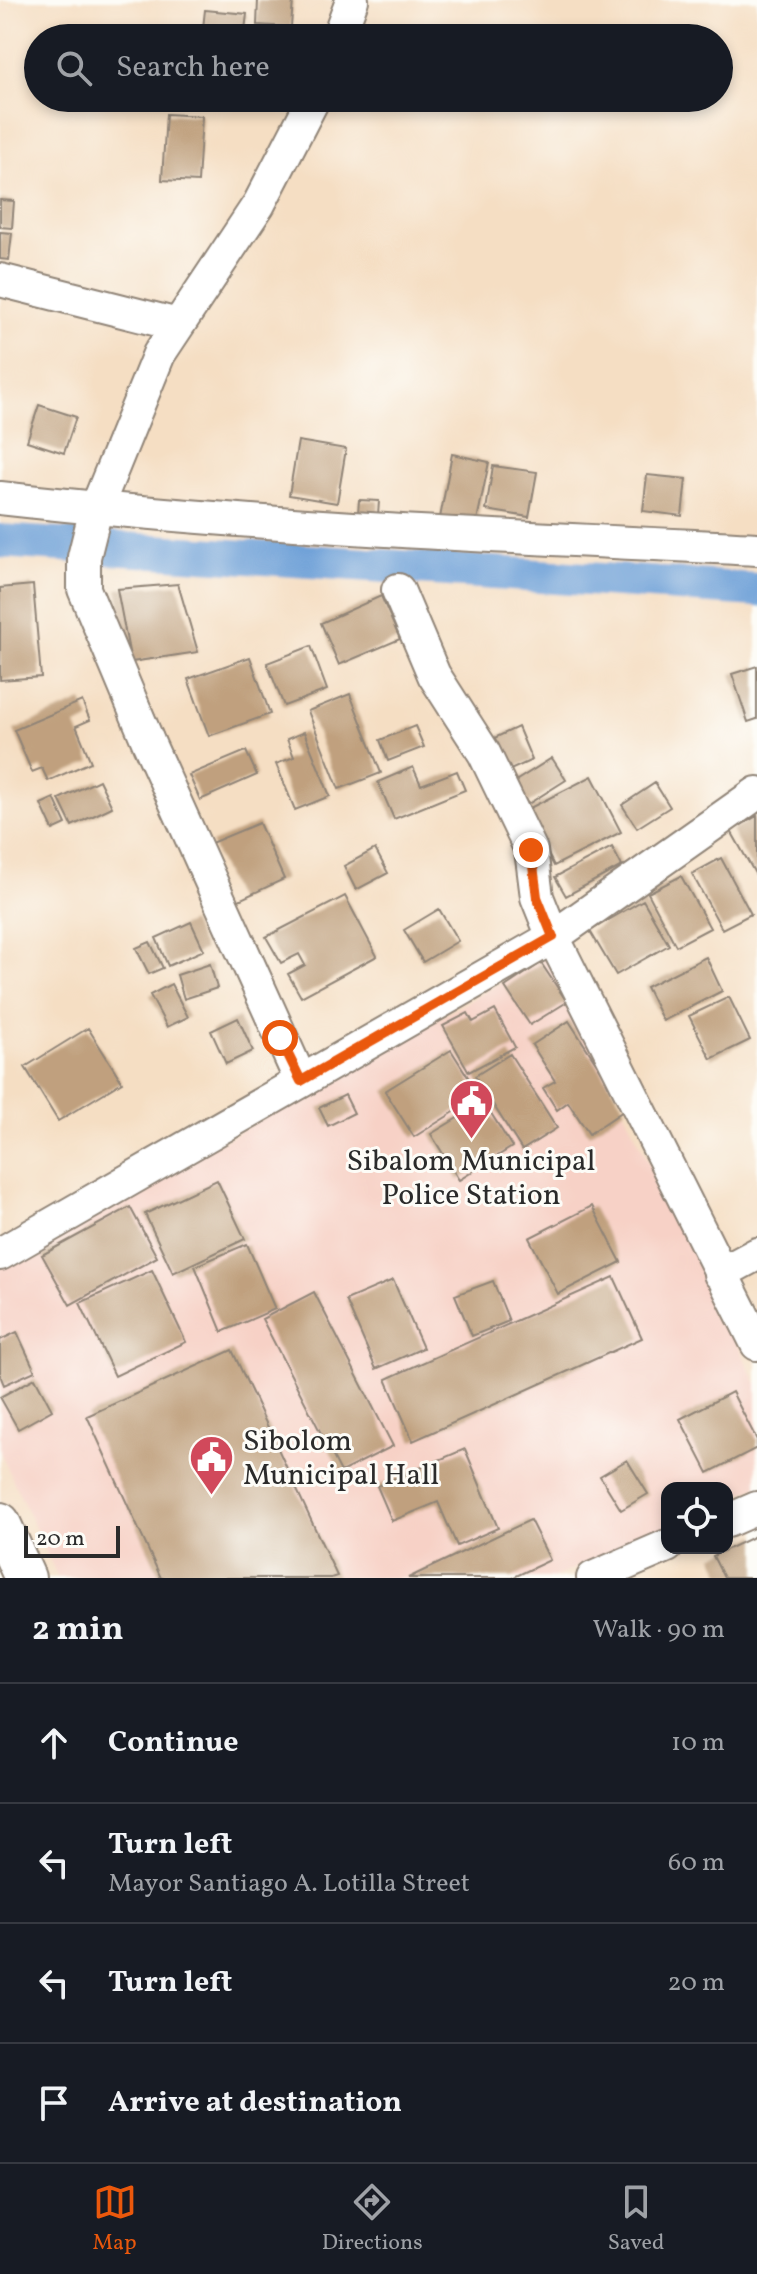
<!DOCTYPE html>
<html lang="en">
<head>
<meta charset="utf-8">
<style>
	:root { --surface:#171b24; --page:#242831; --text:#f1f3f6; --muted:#9ea1a6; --line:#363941; --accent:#ea580c }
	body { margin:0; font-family:Vollkorn,serif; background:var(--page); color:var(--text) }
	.controls { position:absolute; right:24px; bottom:24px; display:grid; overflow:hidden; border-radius:16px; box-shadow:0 4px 12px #0003 }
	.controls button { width:72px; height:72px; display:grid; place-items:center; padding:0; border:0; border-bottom:2px solid var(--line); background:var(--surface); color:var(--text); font:40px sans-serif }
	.scale { position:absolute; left:24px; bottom:20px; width:96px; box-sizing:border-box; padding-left:8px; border:4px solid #2b2b2b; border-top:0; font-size:22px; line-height:28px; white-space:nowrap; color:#2b2b2b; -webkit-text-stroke:6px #fdfcf7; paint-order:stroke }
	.stop { position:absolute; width:24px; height:24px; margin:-18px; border:6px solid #ea580c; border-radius:50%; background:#fff }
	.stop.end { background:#ea580c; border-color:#fff; box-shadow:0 2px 8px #0008 }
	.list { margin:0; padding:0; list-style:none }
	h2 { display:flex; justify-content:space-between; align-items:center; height:104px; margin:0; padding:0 32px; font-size:34px }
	h2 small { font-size:26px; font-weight:400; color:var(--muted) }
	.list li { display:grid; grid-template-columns:52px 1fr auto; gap:24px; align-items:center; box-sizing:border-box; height:120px; padding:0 32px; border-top:2px solid var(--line) }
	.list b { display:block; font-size:30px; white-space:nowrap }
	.list p { margin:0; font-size:26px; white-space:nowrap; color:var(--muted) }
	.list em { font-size:26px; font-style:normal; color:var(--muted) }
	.icon { flex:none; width:44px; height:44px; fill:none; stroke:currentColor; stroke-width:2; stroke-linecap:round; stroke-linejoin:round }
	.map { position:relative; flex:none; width:757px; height:1578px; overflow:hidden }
	.search { position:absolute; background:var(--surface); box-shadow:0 4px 12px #0003; left:24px; right:24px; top:24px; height:88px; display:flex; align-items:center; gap:20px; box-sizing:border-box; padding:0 28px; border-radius:44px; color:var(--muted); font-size:30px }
	.sheet { height:584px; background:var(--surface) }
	nav { display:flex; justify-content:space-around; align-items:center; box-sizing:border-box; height:112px; border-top:2px solid var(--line); background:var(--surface); font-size:22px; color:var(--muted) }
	nav a { display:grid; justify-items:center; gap:4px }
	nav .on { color:var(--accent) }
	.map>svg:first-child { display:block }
</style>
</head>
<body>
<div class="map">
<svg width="757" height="1578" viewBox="0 0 757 1578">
	<rect width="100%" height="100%" fill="#fdfcf7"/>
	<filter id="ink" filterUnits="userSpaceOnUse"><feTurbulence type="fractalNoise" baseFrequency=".0125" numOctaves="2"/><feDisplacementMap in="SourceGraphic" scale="16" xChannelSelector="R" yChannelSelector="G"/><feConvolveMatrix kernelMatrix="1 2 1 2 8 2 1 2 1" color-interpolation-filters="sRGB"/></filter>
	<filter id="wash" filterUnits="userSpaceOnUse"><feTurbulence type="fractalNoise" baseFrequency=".006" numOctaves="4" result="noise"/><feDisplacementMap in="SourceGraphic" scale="32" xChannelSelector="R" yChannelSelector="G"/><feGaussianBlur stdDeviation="1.8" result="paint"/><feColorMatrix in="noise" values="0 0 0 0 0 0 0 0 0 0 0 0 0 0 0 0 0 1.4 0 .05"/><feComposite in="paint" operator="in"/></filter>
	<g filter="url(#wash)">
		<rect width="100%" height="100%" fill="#f5dec3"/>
		<path fill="#f7d1c6" d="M548,956L757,1384V1487L727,1501V1488H667V1527L553,1578H58L0,1452V1268Z"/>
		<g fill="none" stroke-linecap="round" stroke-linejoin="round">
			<path stroke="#6c9fd7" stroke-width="34" d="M0,541L757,590"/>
		</g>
		<g id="blocks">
			<path fill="#c0a07e" d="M258,0H293L291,27L257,25Z
				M205,10L247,14L244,38H202Z
				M166,114L202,116L198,182L162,180Z
				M0,200L14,201L12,228L0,227Z
				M0,232L12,233L9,260L0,259Z
				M39,405L76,417L64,453L27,441Z
				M298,441L346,449L337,503L289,495Z
				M452,454L489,462L476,525L440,518Z
				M493,466L537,472L529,517L486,510Z
				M647,475L686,479L682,516L643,511Z
				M359,500L379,501L378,515L358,514Z
				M178,584L198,652L131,662L117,589Z
				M33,585L41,677L0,680V588Z
				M381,596L400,639L339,665L321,623Z
				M311,646L327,690L284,706L267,663Z
				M250,657L270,714L209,736L188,679Z
				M757,666V719L748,722L732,674Z
				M350,694L381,773L339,789L308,711Z
				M82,701L90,720L76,726L91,762L48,781L42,768L32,772L14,730Z
				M415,726L424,747L388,761L380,740Z
				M518,727L532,760L504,773L490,740Z
				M304,732L330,796L295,810L276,764L294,757L287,739Z
				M246,751L257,775L200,800L189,775Z
				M552,758L566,780L528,804L514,782Z
				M413,767L421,785L457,771L465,790L394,819L378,782Z
				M592,776L621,832L554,866L526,810Z
				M99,780L112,807L72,826L59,799Z
				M655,783L670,807L637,828L622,805Z
				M54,798L66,824L53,830L41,804Z
				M757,816V877L731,831Z
				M259,823L284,879L237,901L211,843Z
				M612,847L622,866L566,896L555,877Z
				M375,849L388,873L356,890L344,866Z
				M721,858L751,914L722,929L692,874Z
				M681,876L710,928L676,946L648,893Z
				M345,896L377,956L301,997L288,974L305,965L299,954L281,963L266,937Z
				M643,900L669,945L616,975L590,931Z
				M439,909L458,941L423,962L404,930Z
				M191,922L204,950L168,966L156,938Z
				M150,942L163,968L149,974L136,948Z
				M706,957L722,991L663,1021L646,987Z
				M541,963L567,1002L530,1025L505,987Z
				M210,964L217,988L184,999L177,975Z
				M171,984L188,1017L167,1027L150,995Z
				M729,997L750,1040L711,1059L689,1016Z
				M495,1010L515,1047L469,1072L443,1026L468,1013L473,1022Z
				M238,1018L253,1051L226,1064L211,1031Z
				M569,1021L626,1109L589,1134L568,1102L557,1110L543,1088L555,1081L532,1045Z
				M88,1028L122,1082L58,1121L25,1067Z
				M451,1050L480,1096L414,1137L385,1091Z
				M510,1054L557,1128L522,1150L475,1076Z
				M345,1095L354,1113L328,1126L319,1108Z
				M484,1102L512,1147L459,1180L431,1134Z
				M217,1180L245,1239L173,1273L145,1214Z
				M592,1206L621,1262L558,1294L529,1238Z
				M130,1207L157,1257L70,1305L42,1255Z
				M247,1244L275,1309L222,1332L195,1266Z
				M152,1270L186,1342L115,1376L80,1303Z
				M614,1277L642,1338L413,1441L386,1379Z
				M393,1280L423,1348L376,1369L346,1300Z
				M493,1281L509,1321L472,1336L455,1295Z
				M314,1292L393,1446L341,1472L262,1319Z
				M17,1332L35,1371L4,1385L0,1375V1340Z
				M232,1350L337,1576L331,1578H161L87,1416Z
				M35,1378L52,1410L18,1429L0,1397Z
				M732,1392L757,1440V1448L708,1473L680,1419Z
				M465,1449L498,1528L457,1546L438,1502L392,1521L377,1486Z
				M627,1460L648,1494L621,1510L600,1476Z
				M530,1520L550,1560L512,1578H408Z
				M757,1535V1578H724L713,1556Z"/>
		</g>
	</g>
	<g filter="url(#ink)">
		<use href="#blocks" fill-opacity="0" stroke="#908477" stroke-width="2"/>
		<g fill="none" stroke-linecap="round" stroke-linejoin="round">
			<defs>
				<path id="minor" d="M338,38L352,0
					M0,280L178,325
					M0,498C251,526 504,537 757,549
					M398,590L434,675L484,753L531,850L537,897L553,937L757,1344
					M301,1081L149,744L84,589V557L96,509L159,354L259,204L314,98
					M0,1254L553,937L757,793
					M720,1274L757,1254
					M727,1521L757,1508
					M593,1578L667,1546"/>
				<path id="major" d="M0,1523L25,1578"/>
			</defs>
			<use href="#minor" stroke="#908477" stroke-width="36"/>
			<use href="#major" stroke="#908477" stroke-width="44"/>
			<use href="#minor" stroke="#fff" stroke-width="32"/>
			<use href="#major" stroke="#fff" stroke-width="40"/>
		</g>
	</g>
	<g fill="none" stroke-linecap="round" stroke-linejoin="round" filter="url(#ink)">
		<path stroke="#ea580c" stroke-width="10" d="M280,1038L301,1081L553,937L537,897L531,850"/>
	</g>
	<defs>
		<symbol id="civic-pin" viewBox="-11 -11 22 30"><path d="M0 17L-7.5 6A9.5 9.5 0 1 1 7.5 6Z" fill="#d1495b" stroke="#fdfcf7"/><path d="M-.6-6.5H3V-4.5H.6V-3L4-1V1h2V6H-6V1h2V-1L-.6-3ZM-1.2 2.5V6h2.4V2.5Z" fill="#fff"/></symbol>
	</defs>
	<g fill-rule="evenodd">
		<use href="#civic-pin" x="446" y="1076" width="51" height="69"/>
		<use href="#civic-pin" x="186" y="1432" width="51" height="69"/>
	</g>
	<g text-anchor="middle" stroke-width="6" stroke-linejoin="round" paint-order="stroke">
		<g font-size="30" fill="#2b2b2b" stroke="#fdfcf7">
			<text x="471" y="1170">Sibalom Municipal<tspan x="471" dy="34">Police Station</tspan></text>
			<text x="243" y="1450" text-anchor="start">Sibolom<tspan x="243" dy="34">Municipal Hall</tspan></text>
		</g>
	</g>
</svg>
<div class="controls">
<button><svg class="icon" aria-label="locate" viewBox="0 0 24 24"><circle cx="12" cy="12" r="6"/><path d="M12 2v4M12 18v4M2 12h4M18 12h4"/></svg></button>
</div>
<div class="scale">20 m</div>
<div class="stop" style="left:280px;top:1038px"></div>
<div class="stop end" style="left:531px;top:850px"></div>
<div class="search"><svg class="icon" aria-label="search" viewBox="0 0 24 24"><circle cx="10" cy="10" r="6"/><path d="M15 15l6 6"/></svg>Search here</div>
</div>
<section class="sheet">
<h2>2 min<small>Walk · 90 m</small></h2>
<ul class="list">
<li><svg class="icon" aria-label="ahead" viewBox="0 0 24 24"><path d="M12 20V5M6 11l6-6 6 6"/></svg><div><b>Continue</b></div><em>10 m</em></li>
<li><svg class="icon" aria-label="left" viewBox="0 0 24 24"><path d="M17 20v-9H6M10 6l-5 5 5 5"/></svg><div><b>Turn left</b><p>Mayor Santiago A. Lotilla Street</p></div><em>60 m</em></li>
<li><svg class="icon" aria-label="left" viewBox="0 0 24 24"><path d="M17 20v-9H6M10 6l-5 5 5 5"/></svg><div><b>Turn left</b></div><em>20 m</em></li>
<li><svg class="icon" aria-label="arrive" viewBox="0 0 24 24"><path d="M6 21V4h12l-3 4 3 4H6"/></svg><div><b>Arrive at destination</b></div></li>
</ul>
</section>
<nav>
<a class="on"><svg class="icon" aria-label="map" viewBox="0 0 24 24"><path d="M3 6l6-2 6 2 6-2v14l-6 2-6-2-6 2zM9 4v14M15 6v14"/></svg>Map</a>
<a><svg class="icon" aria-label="directions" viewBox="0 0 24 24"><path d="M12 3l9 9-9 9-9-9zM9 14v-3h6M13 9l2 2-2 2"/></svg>Directions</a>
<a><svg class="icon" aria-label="saved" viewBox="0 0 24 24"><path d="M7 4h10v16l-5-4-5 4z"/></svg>Saved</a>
</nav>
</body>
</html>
